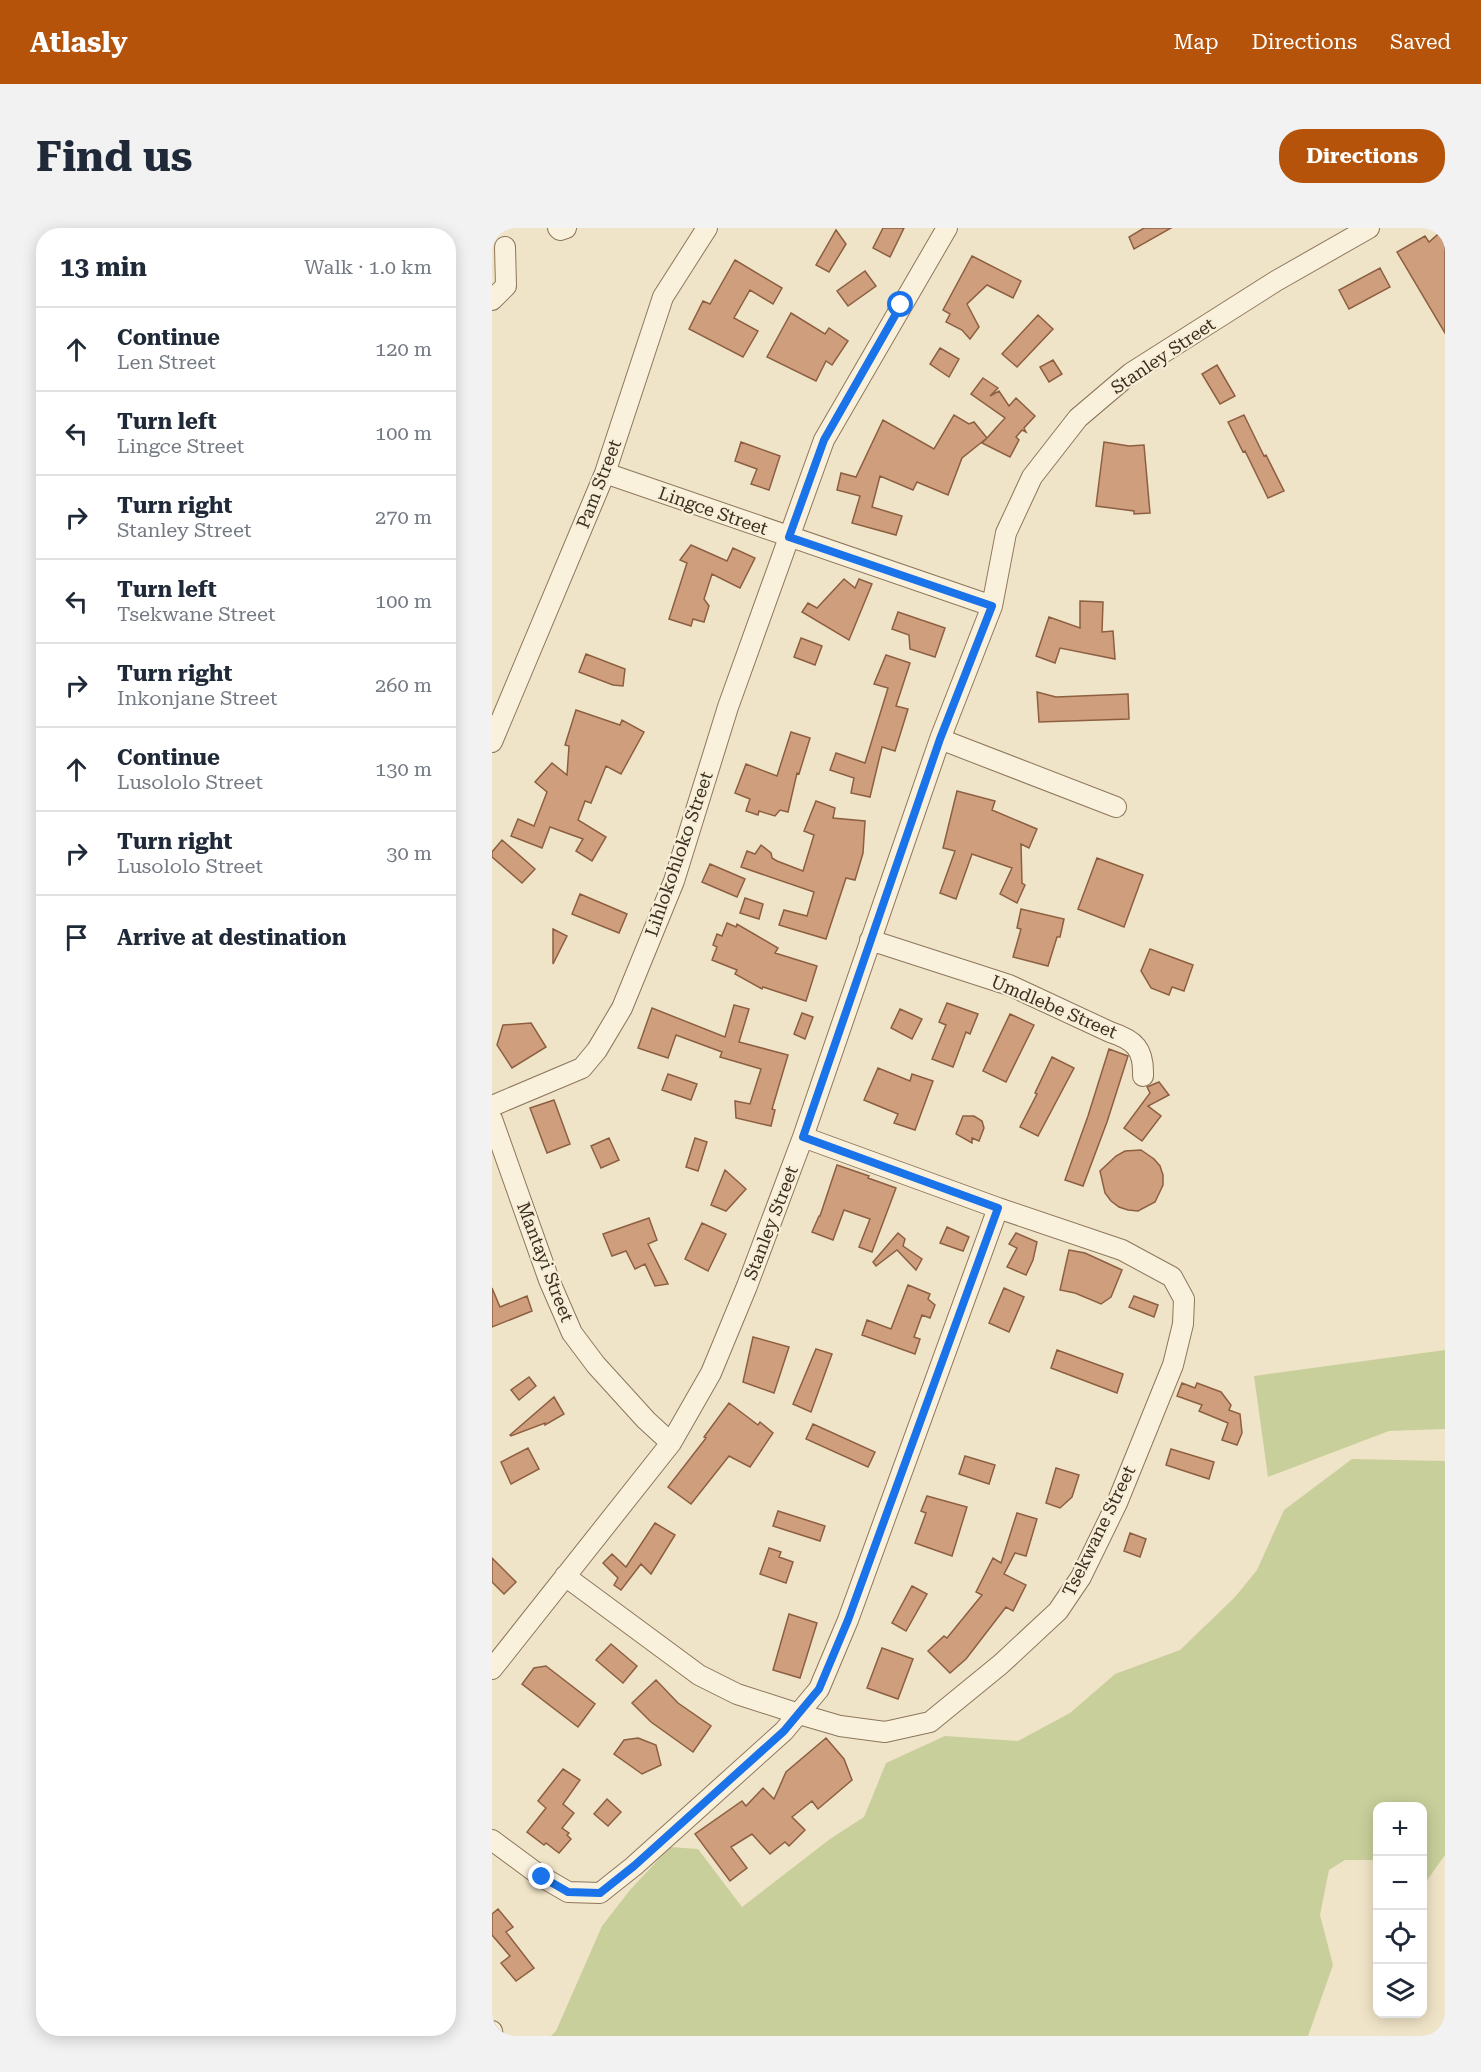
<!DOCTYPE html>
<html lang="en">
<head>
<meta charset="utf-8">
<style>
	:root { --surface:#fff; --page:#f2f2f3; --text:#1f2937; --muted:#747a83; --line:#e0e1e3; --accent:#b45309 }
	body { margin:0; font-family:"Roboto Serif",serif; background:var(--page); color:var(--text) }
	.controls { position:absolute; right:18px; bottom:18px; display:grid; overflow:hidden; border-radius:12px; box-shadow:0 3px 15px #0003 }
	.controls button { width:54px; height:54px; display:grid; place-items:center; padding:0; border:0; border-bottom:2px solid var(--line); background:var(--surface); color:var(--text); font:30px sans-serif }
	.stop { position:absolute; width:18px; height:18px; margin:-14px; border:4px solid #1a73e8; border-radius:50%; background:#fff }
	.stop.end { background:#1a73e8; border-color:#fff; box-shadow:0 2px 6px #0008 }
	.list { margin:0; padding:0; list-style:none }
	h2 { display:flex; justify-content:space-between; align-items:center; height:78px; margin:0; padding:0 24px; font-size:26px }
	h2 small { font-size:20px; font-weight:400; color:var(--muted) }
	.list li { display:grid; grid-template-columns:39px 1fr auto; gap:18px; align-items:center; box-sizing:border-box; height:84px; padding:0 24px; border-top:2px solid var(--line) }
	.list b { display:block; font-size:22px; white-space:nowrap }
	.list p { margin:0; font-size:20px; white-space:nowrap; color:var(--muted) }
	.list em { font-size:20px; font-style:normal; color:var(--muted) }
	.icon { flex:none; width:33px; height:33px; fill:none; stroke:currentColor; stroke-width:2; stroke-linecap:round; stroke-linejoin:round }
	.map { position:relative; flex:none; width:953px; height:1808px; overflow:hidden; border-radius:24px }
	header { display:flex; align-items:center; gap:36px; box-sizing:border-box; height:84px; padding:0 30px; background:var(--accent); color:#fff }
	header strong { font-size:28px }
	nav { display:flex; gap:33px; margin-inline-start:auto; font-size:21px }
	.intro { display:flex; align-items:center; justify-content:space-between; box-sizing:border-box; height:144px; padding:0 36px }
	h1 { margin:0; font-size:42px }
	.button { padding:15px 27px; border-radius:24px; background:var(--accent); color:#fff; font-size:21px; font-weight:700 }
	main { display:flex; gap:36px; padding:0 36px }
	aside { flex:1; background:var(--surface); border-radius:24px; box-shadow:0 3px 15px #0003 }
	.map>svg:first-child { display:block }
</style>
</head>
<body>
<header>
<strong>Atlasly</strong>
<nav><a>Map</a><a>Directions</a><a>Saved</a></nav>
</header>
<div class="intro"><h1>Find us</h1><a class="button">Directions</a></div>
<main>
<aside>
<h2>13 min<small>Walk · 1.0 km</small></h2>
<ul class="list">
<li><svg class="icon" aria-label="ahead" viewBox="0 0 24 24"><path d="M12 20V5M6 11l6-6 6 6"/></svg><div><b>Continue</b><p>Len Street</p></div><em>120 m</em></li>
<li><svg class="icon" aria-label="left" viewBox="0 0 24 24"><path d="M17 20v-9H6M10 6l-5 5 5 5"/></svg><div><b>Turn left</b><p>Lingce Street</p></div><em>100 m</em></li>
<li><svg class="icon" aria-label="right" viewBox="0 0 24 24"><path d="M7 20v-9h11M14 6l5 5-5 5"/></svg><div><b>Turn right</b><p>Stanley Street</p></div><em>270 m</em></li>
<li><svg class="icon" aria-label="left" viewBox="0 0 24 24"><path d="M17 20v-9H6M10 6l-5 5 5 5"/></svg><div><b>Turn left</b><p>Tsekwane Street</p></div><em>100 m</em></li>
<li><svg class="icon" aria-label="right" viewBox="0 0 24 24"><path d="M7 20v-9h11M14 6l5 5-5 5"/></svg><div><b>Turn right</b><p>Inkonjane Street</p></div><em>260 m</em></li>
<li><svg class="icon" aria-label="ahead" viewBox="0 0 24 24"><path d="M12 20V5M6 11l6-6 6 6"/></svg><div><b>Continue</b><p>Lusololo Street</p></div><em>130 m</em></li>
<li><svg class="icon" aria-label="right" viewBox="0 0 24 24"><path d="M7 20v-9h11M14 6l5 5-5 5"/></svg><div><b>Turn right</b><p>Lusololo Street</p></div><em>30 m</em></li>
<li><svg class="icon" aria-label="arrive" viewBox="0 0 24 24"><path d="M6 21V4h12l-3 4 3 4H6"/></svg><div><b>Arrive at destination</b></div></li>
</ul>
</aside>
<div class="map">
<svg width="953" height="1808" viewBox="0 0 953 1808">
	<rect width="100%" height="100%" fill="#f0e4c8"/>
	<path fill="#c9cf9b" d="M953,1122V1201L897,1203L776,1249L762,1148Z
		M860,1231L953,1233V1627L931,1658L930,1578H886L885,1632H853L837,1642L828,1687L841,1737L816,1808H59L64,1803L110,1698L138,1662L178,1619L206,1621L250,1679L338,1611L372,1589L394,1535L453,1508L526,1513L578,1485L623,1446L688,1422L743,1369L765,1342L792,1282Z"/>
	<path fill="#cf9f7d" stroke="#8d5f41" stroke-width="1.5" d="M391,0H412L398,29L381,20Z
		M652,0H679L642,21L637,9Z
		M953,0V105L905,24L933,8L937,14Z
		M344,2L354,16L337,44L324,37Z
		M480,28L529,53L521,70L495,57L475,76L487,99L478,111L470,102L454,94L458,86L451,82Z
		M243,32L290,60L281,76L258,62L242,90L266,103L251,129L197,101L211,73L218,76Z
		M888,40L898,59L857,81L847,62Z
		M373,43L384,58L356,78L345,63Z
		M299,85L333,106L337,100L356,113L340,137L334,133L324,153L275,129Z
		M546,87L561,101L525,139L510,126Z
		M448,120L467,131L457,149L438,136Z
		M561,132L570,146L557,154L548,139Z
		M725,137L743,168L728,176L710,146Z
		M491,150L506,160L498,168L507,163L517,178L524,170L543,188L532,200L534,204L530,202L524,209L527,212L518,229L490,215L495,210L470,230L456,267L425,254L421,262L388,248L380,279L410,288L404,307L360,295L368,268L345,262L349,245L364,249L391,192L442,221L462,187L477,196L482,194L495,210L513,190L479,166Z
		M752,187L772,228L774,227L792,263L776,270L753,223L751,224L736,194Z
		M249,214L288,228L277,262L259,256L265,241L243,233Z
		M612,214L637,218L652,217L658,285L642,286V283L604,278Z
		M199,317L235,333L241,320L263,330L248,360L220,346L212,371L217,378L212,394L201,391L199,398L177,391L195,335L188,332Z
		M352,351L363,360L367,351L380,356L357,412L310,384L316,375L325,380Z
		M588,373L611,374L610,404L621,403L623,431L568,420L563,435L544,428L557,389L588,400Z
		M406,384L453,400L443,429L418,421L417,407L400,401Z
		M309,410L330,418L323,437L302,429Z
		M94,426L133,441L131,458L121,457L87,444Z
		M394,427L418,435L404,478L416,481L403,523L390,519L378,569L359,565L362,550L338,542L344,525L373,535L396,460L382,456Z
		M545,464L564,469L636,466L637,491L547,494Z
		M84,482L128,497L130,492L152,504L129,546L114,538L99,575L93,573L86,592L114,609L100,633L84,623L91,611L58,599L50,620L19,608L26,591L42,598L55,564L43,554L60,535L75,547L77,518L73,517Z
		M299,504L318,510L307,546L305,545L296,584L288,582L283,588L267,583L266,587L254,583L258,571L243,565L254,536L285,548Z
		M465,563L503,573L500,582L545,601L537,620L529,616L530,655L533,657L525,675L508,666L520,640L480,626L464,671L448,665L463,623L451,620Z
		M324,573L343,580L341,590L373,593L371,625L363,652L354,650L334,711L287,697L292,682L315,688L322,664L249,639L255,623L263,626L269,617L279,625L280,630L285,633L311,643L322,607L312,603Z
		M10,612L43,641L30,655L0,629V624Z
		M605,630L651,647L632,699L586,681Z
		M218,636L253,651L245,669L210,654Z
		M88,666L135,686L127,705L80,686Z
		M253,670L271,676L267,691L248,685Z
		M529,681L572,691L568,709H565L556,738L521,729L529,701L525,700Z
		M235,695L244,699L245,696L262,706L286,720L283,725L325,738L314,773L271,759L270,761L243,746L245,742L220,732L225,719L221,717L225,706L230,708Z
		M61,701L75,708L61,736Z
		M658,721L701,737L692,763L680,759L677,767L659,760L649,743Z
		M455,775L486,786L478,806L474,804L461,839L440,831L454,797L447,794Z
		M242,777L257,781L247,814L296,827L280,881L283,882L279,898L244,890L243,873L258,876L269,841L228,829L230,824L184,807L176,830L146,820L160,780L233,809Z
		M408,781L430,791L420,811L399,800Z
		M310,785L321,789L313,811L302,806Z
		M518,786L542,797L514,854L491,843Z
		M39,795L54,819L20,840L5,817L11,797Z
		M617,821L636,828L615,894L591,958L573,952L596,888Z
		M560,829L582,840L546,908L528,899L545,866L543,865Z
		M386,840L418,853L420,846L441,853L423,902L402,895L406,886L372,872Z
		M176,846L205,856L199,872L170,862Z
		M667,854L677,867L656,878L669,888L650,913L632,900L658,865L655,859Z
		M62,872L78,916L55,925L38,880Z
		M471,888H482L490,893L492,900L487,913L480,910V915L464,906Z
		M117,910L127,932L109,940L99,918Z
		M203,910L215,914L206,943L194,939Z
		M649,922L662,931L668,938L671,947V957L663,974L646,983L636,982L627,979L619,973L613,965L608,943L624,928L633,923Z
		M345,937L377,948L376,950L404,960L380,1024L367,1019L378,991L352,982L341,1012L320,1004L327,988H328Z
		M233,942L254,961L234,983L219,977Z
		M157,990L165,1012L156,1016L176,1056L163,1058L153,1036L143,1041L134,1023L120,1028L111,1006Z
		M210,995L234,1006L216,1043L193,1031Z
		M455,999L477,1009L471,1023L448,1015Z
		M406,1005L413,1011L411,1018L430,1031L424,1042L405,1022L384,1038L381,1034Z
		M524,1005L545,1014L541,1032L534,1047L515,1039L525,1020L517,1016Z
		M577,1022L593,1025L630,1042L619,1069L609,1076L583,1065L568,1062Z
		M416,1057L438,1066L436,1071L443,1077L438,1090L430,1087L422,1109L428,1111L423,1126L370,1107L375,1092L399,1101Z
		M0,1060L8,1079L35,1068L40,1083L0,1099Z
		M512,1060L532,1069L517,1104L497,1095Z
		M642,1068L666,1077L662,1089L637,1079Z
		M261,1109L297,1119L282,1165L251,1154Z
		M324,1121L340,1126L319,1184L301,1176Z
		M565,1122L631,1146L625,1165L559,1140Z
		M37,1149L44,1158L27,1172L19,1162Z
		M690,1155L703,1160L705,1155L729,1164L739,1177L737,1182L748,1186L750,1205L745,1217L730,1212L736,1195L707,1183L710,1177L685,1168Z
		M62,1169L72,1186L53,1197V1195L19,1208L18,1207Z
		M237,1175L266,1197L268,1194L281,1205L258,1239L237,1228L199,1276L176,1259L214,1210L212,1209Z
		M321,1196L383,1224L376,1239L314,1211Z
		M36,1220L47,1241L19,1256L9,1234Z
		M679,1221L722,1234L717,1251L674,1237Z
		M473,1228L503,1237L497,1256L467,1246Z
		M564,1240L587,1247L580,1269L568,1280L554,1275Z
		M435,1268L475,1279L460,1328L423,1315L434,1285L429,1283Z
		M286,1283L333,1298L328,1313L281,1298Z
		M525,1285L545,1291L534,1328L523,1325L512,1346L534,1357L521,1383L514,1379L474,1431L458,1445L436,1423L452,1408L455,1410L490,1367L484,1364L501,1330L509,1335Z
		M163,1295L183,1307L159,1346L149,1336L129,1362L122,1357L126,1350L111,1335L120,1326L134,1339Z
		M638,1305L654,1311L648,1329L632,1323Z
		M277,1320L289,1324L287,1329L301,1334L294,1355L268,1346Z
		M0,1330L24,1354L12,1366L0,1354Z
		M420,1358L435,1366L414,1403L400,1395Z
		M297,1386L325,1395L308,1450L281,1442Z
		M119,1416L145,1438L131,1455L104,1432Z
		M390,1420L421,1431L406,1471L375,1460Z
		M54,1438L103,1476L86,1499L30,1456L42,1440Z
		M164,1452L186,1475L219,1498L201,1524L159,1494L140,1475Z
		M146,1510L164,1517L169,1537L150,1546L122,1526L132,1512Z
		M334,1510L352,1531L360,1552L326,1581L320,1573L300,1589L313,1602L297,1618L293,1614L278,1626L260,1606L239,1619L255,1640L238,1653L203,1606L250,1573L254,1578L271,1560L282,1571L294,1544Z
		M71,1541L88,1552L71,1576L82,1585L70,1600L77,1605L75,1607L79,1611L67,1625L54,1615L52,1617L35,1604L54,1580L46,1573Z
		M115,1571L129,1584L116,1598L102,1586Z
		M6,1681L21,1699L14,1704L42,1740L24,1753L9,1735L18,1728L0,1707V1686Z"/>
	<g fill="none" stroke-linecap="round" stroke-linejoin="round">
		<defs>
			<path id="minor" d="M66,0L68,2L74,0
				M0,72L14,58L13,19
				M113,245L500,378
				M448,511L624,579
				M0,514L113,245L171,69L215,0
				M378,712L517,757L618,804C643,812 652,821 651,848
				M0,878L90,840L105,822L130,780L182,653L236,479L332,212L455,0
				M0,891L57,1052L80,1105L104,1137L154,1192L179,1215
				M73,1348L207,1447L245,1466L307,1486L348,1498L393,1504L438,1494L509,1436L566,1383L589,1349L625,1275L681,1137L691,1096L692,1071L680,1049L630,1022L506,980L311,909
				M0,1441L179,1215L219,1145L255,1058L311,909L448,511L500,378L514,305L540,249L586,190L639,145L784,53L877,0
				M0,1612L50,1649L76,1664L108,1665L142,1638L292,1503L327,1461L356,1392L506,980
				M0,1803L1,1808"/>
		</defs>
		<use href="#minor" stroke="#8d765c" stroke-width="22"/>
		<use href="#minor" stroke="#faf1dc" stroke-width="20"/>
	</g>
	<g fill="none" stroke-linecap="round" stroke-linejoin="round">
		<path stroke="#1a73e8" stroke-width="8" d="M50,1649L76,1664L108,1665L142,1638L292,1503L327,1461L356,1392L506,980L311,909L448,511L500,378L297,309L332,212L409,77"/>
	</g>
	<g text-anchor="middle" stroke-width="4.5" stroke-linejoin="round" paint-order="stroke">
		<g font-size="18" fill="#3d2e20" stroke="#f7eed8">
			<text transform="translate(671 128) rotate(-34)" y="6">Stanley Street</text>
			<text transform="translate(107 256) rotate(-69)" y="6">Pam Street</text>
			<text transform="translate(221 283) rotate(19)" y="6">Lingce Street</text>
			<text transform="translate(187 626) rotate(-71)" y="6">Lihlokohloko Street</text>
			<text transform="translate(562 779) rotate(23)" y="6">Umdlebe Street</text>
			<text transform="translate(279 995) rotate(-69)" y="6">Stanley Street</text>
			<text transform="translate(53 1034) rotate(69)" y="6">Mantayi Street</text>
			<text transform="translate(607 1303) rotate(-64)" y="6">Tsekwane Street</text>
		</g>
	</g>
</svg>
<div class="controls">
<button>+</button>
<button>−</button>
<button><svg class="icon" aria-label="locate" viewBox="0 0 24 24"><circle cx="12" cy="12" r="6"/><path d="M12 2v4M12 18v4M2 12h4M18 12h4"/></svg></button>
<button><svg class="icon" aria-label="layers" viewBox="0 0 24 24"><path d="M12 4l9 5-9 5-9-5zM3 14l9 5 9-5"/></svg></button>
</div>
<div class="stop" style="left:409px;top:77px"></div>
<div class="stop end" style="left:50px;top:1649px"></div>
</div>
</main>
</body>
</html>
